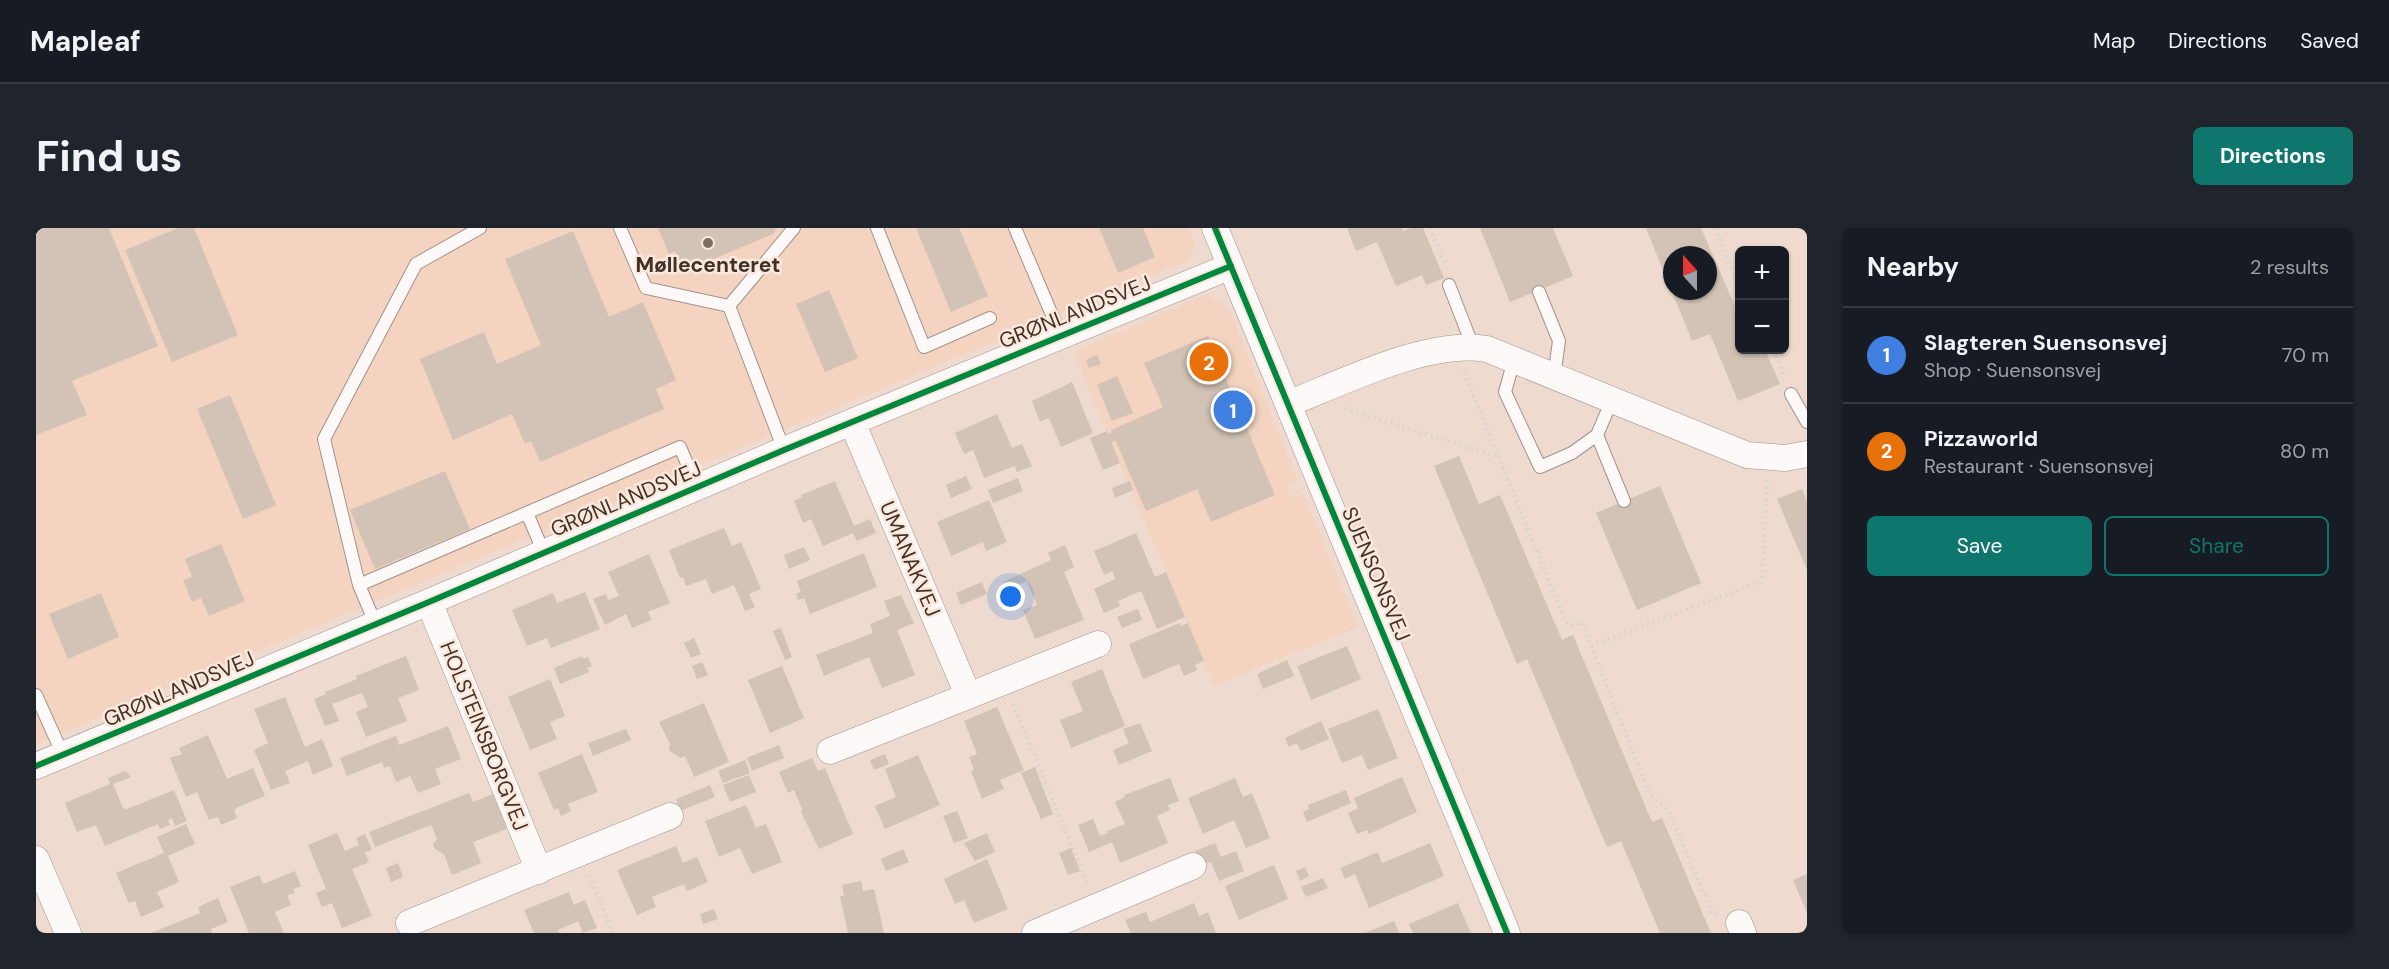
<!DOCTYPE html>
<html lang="en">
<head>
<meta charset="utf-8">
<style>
	:root { --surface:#171b24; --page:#20242c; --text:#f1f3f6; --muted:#9ea1a6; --line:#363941; --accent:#0f766e }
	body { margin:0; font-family:"DM Sans",sans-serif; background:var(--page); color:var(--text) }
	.controls { position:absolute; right:18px; top:18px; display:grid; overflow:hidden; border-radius:9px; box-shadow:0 2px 4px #0004 }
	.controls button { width:54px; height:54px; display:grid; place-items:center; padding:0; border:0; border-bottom:2px solid var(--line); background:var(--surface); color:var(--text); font:30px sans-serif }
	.compass { position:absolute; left:1627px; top:18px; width:54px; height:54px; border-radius:50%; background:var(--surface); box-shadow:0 2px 4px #0004; rotate:339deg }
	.you { position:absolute; left:975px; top:369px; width:21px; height:21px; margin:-15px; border:4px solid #fff; border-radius:50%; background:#1a73e8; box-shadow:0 0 0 9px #1a73e833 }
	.badge { display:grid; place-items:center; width:39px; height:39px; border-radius:50%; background:var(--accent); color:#fff; font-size:20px; font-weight:700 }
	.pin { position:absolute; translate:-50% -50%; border:3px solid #fff; box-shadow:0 2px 6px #0006 }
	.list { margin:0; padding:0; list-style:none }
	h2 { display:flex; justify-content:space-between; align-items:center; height:78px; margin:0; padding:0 24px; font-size:26px }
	h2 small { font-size:20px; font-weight:400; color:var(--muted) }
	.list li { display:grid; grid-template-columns:39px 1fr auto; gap:18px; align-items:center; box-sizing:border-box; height:96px; padding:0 24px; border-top:2px solid var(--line) }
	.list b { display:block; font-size:22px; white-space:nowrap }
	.list p { margin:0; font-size:20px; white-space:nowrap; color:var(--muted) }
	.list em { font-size:20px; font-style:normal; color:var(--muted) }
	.actions { display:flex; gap:12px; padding:18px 24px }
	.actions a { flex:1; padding:14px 0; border:2px solid var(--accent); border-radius:9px; text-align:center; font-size:21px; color:var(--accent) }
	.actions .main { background:var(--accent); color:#fff }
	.map { position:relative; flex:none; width:1771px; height:705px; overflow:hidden; border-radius:9px }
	header { display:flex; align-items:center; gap:36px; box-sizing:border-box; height:84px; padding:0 30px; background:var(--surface); border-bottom:2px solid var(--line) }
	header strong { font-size:28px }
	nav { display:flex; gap:33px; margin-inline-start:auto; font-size:21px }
	.intro { display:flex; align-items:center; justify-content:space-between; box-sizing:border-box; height:144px; padding:0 36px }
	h1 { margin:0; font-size:42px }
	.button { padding:15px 27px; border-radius:9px; background:var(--accent); color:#fff; font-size:21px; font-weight:700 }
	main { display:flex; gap:36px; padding:0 36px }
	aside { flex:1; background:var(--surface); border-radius:9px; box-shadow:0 2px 4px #0004 }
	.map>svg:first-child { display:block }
</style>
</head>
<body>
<header>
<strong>Mapleaf</strong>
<nav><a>Map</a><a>Directions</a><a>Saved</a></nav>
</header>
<div class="intro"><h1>Find us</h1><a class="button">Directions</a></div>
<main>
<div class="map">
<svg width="1771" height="705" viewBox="0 0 1771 705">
	<rect width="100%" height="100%" fill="#eedace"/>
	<path fill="#f4d3c0" d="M0,0H1152L1159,16L1153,32L0,516Z
		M1171,66L1193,81L1262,252L1250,256L1255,270L1268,266L1322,399L1178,458L1037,124Z"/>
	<path fill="#d2c3b6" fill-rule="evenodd" d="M0,0H73L122,118L36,153L51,187L0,207Z
		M142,0H158L202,107L136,134L89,22Z
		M622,0H741L737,6L647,44L639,23L633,26Z
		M880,0H923L952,68L915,84Z
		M1063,0H1107L1119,29L1082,45Z
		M1311,0H1366L1367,3L1375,0H1387L1408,50L1390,57L1386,47L1360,58L1341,14L1320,23Z
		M1444,0H1517L1537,48L1474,74Z
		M1610,0H1665L1704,90V122H1729L1744,156L1702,173L1674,106L1656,113ZM1636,27H1672V63H1636Z
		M537,3L573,89L607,74L640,152L620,161L628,181L504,234L495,213L489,216L476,186L417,212L384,131L448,104L461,136L505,117L469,31Z
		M793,62L822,130L789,144L760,76Z
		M1172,108L1239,267L1175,294L1161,261L1110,283L1075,202L1127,179L1108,135Z
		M1061,127L1065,136L1053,140L1050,132Z
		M1081,148L1097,185L1076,193L1061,157Z
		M1036,154L1057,205L1025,219L1013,190L1004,194L996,173Z
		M194,167L240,277L207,291L161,181Z
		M961,186L976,220L986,216L996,238L981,244L979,238L948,250L937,222L928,226L919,205Z
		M1071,203L1072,206L1076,204L1079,213L1075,214L1084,235L1067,242L1054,210Z
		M1423,228L1443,276L1464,267L1526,412L1537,407L1616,594L1626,590L1675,705H1624L1585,613L1571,619L1491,431L1481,436L1398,238Z
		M409,243L434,301L339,341L314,282Z
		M930,248L936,261L915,270L910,257Z
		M982,250L987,263L957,275L952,262Z
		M799,253L818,298L834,291L840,305L821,313L817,305L787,318L775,291L767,295L758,273L766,269L765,267Z
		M1094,253L1097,262L1079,270L1076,260Z
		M1624,258L1665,355L1601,382L1560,285Z
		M1766,261L1771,273V342L1741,271Z
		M953,272L971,314L950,323L947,314L915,328L901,294Z
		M688,300L696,318L705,314L725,361L713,366L719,379L709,383L698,357L676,366L670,351L650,358L647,349L644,350L633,322Z
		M1100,305L1119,349L1130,344L1149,389L1121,401L1105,363L1082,373L1084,378L1068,385L1058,361L1079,351L1076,343L1068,347L1058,323Z
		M185,316L209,373L173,388L165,370L156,374L147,352L156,349L149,331Z
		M1029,317L1038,339L1028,344L1048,392L999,411L987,382L1001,377L991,353L970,362L967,354L1015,332L1012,325Z
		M768,319L774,332L753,341L748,327Z
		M828,325L841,359L774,386L768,370L762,372L760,366L765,364L761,353Z
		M613,326L634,375L612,384L616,392L596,400L590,386L569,397L557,371L570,366L572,372L583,368L572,344Z
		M946,354L951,366L925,377L920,365Z
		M549,364L564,401L515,420L511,410L491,418L476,382L517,365L521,375Z
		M65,365L83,409L32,431L13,386Z
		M865,367L878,395L861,402L879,447L846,460L833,429L788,448L780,427L837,405L834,396L854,388L848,373Z
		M1102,381L1106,392L1086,400L1081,389Z
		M1144,395L1145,398L1152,395L1168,433L1159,437L1161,442L1148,448L1143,436L1107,451L1093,416Z
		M745,400L756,429L749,432L737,403Z
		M658,410L665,426L655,430L648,415Z
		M1311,418L1325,451L1275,472L1261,438Z
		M370,428L383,462L362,470L371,493L330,509L320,484L332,479L326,465L296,476L303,493L289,498L278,471L290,466L289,464L321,451L320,448Z
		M546,428L547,431L552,429L556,438L551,440L553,444L524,456L518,440Z
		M1251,432L1258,448L1227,461L1221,446Z
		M666,434L672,447L661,451L656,438Z
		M746,438L768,490L734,505L712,452Z
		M1066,441L1089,498L1035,520L1024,492L1047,483L1035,454Z
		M514,451L529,488L514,494L521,511L494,522L472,469Z
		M249,469L269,519L286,511L297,538L277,547L272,533L249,543L254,555L235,562L218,522L232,515L218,481Z
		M668,475L693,534L658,549L649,528L644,530L633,522L634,516L623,494Z
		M961,479L988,542L964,552L968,561L946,571L935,543L938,542L933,529L941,526L928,493Z
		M1342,481L1362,530L1332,542L1326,527L1306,535L1292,501Z
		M1285,493L1293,511L1265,523L1261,515L1253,519L1249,510Z
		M1104,495L1116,523L1083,537L1077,522L1093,515L1087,501Z
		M412,498L425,531L399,541L405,556L382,565L374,548L360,554L354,538L348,540L346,534L311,548L304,530L360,508L363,517Z
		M590,501L595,512L557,528L552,515Z
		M172,507L191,551L217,540L229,568L202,579L198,582L201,590L185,597L182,589L173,592L161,564L150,569L134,530L146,526L143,520Z
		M743,517L748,530L716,543L711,530Z
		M546,526L562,564L532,576L535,583L525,588L522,580L518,582L502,545Z
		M849,526L853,536L838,542L834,532Z
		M882,527L904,577L849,601L839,578L860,569L849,541Z
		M776,530L782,543L789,540L817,606L783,621L765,584L766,581L758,562L752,565L743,544Z
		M709,532L714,545L687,555L682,543Z
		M999,539L1017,586L1005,591L985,545Z
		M89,543L95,549L77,556L87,580L91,581L138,562L151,593L139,598L136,590L132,592L134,597L124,601L122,596L69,618L60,597L41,604L29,575L74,556L72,550Z
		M713,547L720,564L694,574L687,557Z
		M1366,549L1381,584L1333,606L1331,602L1321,606L1312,585L1322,580L1318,570Z
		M1134,550L1143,573L1132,577L1134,582L1121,588L1132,615L1084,635L1076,614L1053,624L1042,597L1057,591L1064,608L1072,605L1071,603L1089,596L1079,574L1089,569L1088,567Z
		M1199,550L1207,569L1216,565L1234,610L1210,620L1198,592L1167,606L1152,570Z
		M674,557L679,569L644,583L640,571Z
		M1310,562L1315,575L1271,594L1267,584L1273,581L1272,577Z
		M433,565L437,574L457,566L471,601L437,614L445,635L416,647L408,626L399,621L397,616L401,611L395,597L339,619L333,604Z
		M710,577L720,600L730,596L746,634L716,646L704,620L683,629L669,593Z
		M921,583L932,610L918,615L907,588Z
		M150,596L159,616L132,628L143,654L121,664L128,679L105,689L99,673L93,675L80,645L128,625L121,609Z
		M301,605L309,623L323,617L320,610L329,606L336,622L329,624L333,634L316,641L336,688L306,700L296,675L286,679L280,665L290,661L272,617Z
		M951,605L959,624L939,633L928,615Z
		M1179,615L1185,629L1200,623L1208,643L1183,653L1175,634L1165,638L1159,623Z
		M1394,615L1408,648L1333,680L1319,646L1309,651L1304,640L1342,624L1346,635Z
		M640,618L647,635L661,629L672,654L651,663L648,656L616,669L620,679L601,687L581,642Z
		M1035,620L1044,643L1032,647L1023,625Z
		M867,621L873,634L850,643L845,631Z
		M951,631L972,681L938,695L928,672L919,676L908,651Z
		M362,635L367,649L355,654L350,640Z
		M1238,637L1252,671L1203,692L1189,658Z
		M1269,639L1273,648L1264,653L1260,643Z
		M259,643L265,658L257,661L259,665L251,667L255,677L239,684L248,705H213L194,659L223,647L227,656Z
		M1771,646V685L1757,652Z
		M1287,650L1292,660L1270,669L1265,659Z
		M825,653L827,663L838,661L848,705H812L804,668H808L806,657Z
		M533,664L538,677L549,672L561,700L547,705L542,693L522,702L523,705H498L488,682Z
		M182,670L192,694L175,701L176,705H115L164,685L162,679Z
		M1158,675L1163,688L1172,684L1180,705H1095L1089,692L1110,684L1114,694Z
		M1422,675L1435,705H1377L1373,696Z
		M678,681L682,691L667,696L664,686Z
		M1358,693L1363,705H1328Z"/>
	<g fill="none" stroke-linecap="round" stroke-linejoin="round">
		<defs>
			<path id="lane" d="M584,0L610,60L693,78L748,222
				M841,0L888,119L954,90
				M979,0L1025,108
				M1413,57L1437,119
				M1503,64L1523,113L1518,149
				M693,78L758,0
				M1478,132L1469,164L1504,239L1536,225L1561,207L1576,172
				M1755,166L1771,194
				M1561,207L1588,273
				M491,285L508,325
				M323,357L288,211L380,36L444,0
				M340,397L323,357L644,219L661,259
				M0,467L27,527"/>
			<path id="street" d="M1179,0L1471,705
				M1252,176C1307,154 1393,111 1451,121L1711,227L1749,230L1771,226
				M816,194L932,467
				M393,374L503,643
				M794,523L1062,416
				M0,538L393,374L748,222L1195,38
				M0,631L32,705
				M373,695L634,588
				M1703,695L1707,705
				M999,705L1157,638"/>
		</defs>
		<use href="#lane" stroke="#a39289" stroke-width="14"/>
		<use href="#street" stroke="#a39289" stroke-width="27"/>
		<path stroke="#d9d2cf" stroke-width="4" stroke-dasharray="1.5 4.5" stroke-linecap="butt" d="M1394,0L1410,38
			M1679,0L1704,60
			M1738,122L1748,148
			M1428,145L1531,397L1546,395L1614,567L1632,582L1677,687L1680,686
			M1309,181L1460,228
			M1555,418L1726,353L1731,253
			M977,476L1051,655
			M553,648L577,705"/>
		<use href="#lane" stroke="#fcf9f8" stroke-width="12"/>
		<use href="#street" stroke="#fcf9f8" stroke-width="26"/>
		<defs>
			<path id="cycleway" d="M1179,0L1471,705
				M0,538L393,374L748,222L1195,38"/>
		</defs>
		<use href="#cycleway" stroke="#fbe8dd" stroke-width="10"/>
		<use href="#cycleway" stroke="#00873e" stroke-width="6"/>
	</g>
	<circle fill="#7e6c61" stroke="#fbe8dd" stroke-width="2" cx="672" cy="15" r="6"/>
	<g text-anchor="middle" stroke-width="5" stroke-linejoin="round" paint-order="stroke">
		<g font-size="21" font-weight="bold" fill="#423026" stroke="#fbe8dd">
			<text x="672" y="44">Møllecenteret</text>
		</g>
		<g font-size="21" fill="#423026" stroke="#fbe8dd">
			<text transform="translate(1039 84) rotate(-22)" y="7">GRØNLANDSVEJ</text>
			<text transform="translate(590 271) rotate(-23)" y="7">GRØNLANDSVEJ</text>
			<text transform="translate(874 331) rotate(67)" y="7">UMANAKVEJ</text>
			<text transform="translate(1340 346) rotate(67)" y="7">SUENSONSVEJ</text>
			<text transform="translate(143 461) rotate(-23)" y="7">GRØNLANDSVEJ</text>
			<text transform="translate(448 508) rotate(68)" y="7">HOLSTEINSBORGVEJ</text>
		</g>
	</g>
</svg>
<div class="controls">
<button>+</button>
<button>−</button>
</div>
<svg class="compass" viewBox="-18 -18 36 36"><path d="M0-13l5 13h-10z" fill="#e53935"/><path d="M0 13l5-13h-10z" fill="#9ea1a6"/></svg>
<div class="you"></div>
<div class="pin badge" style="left:1197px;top:182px;background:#3f7fe0">1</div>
<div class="pin badge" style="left:1173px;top:134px;background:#e8710a">2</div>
</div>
<aside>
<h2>Nearby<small>2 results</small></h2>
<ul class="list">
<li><span class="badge" style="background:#3f7fe0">1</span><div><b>Slagteren Suensonsvej</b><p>Shop · Suensonsvej</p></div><em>70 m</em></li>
<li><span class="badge" style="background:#e8710a">2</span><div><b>Pizzaworld</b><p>Restaurant · Suensonsvej</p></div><em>80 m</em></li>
</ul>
<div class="actions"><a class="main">Save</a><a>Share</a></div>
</aside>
</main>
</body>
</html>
